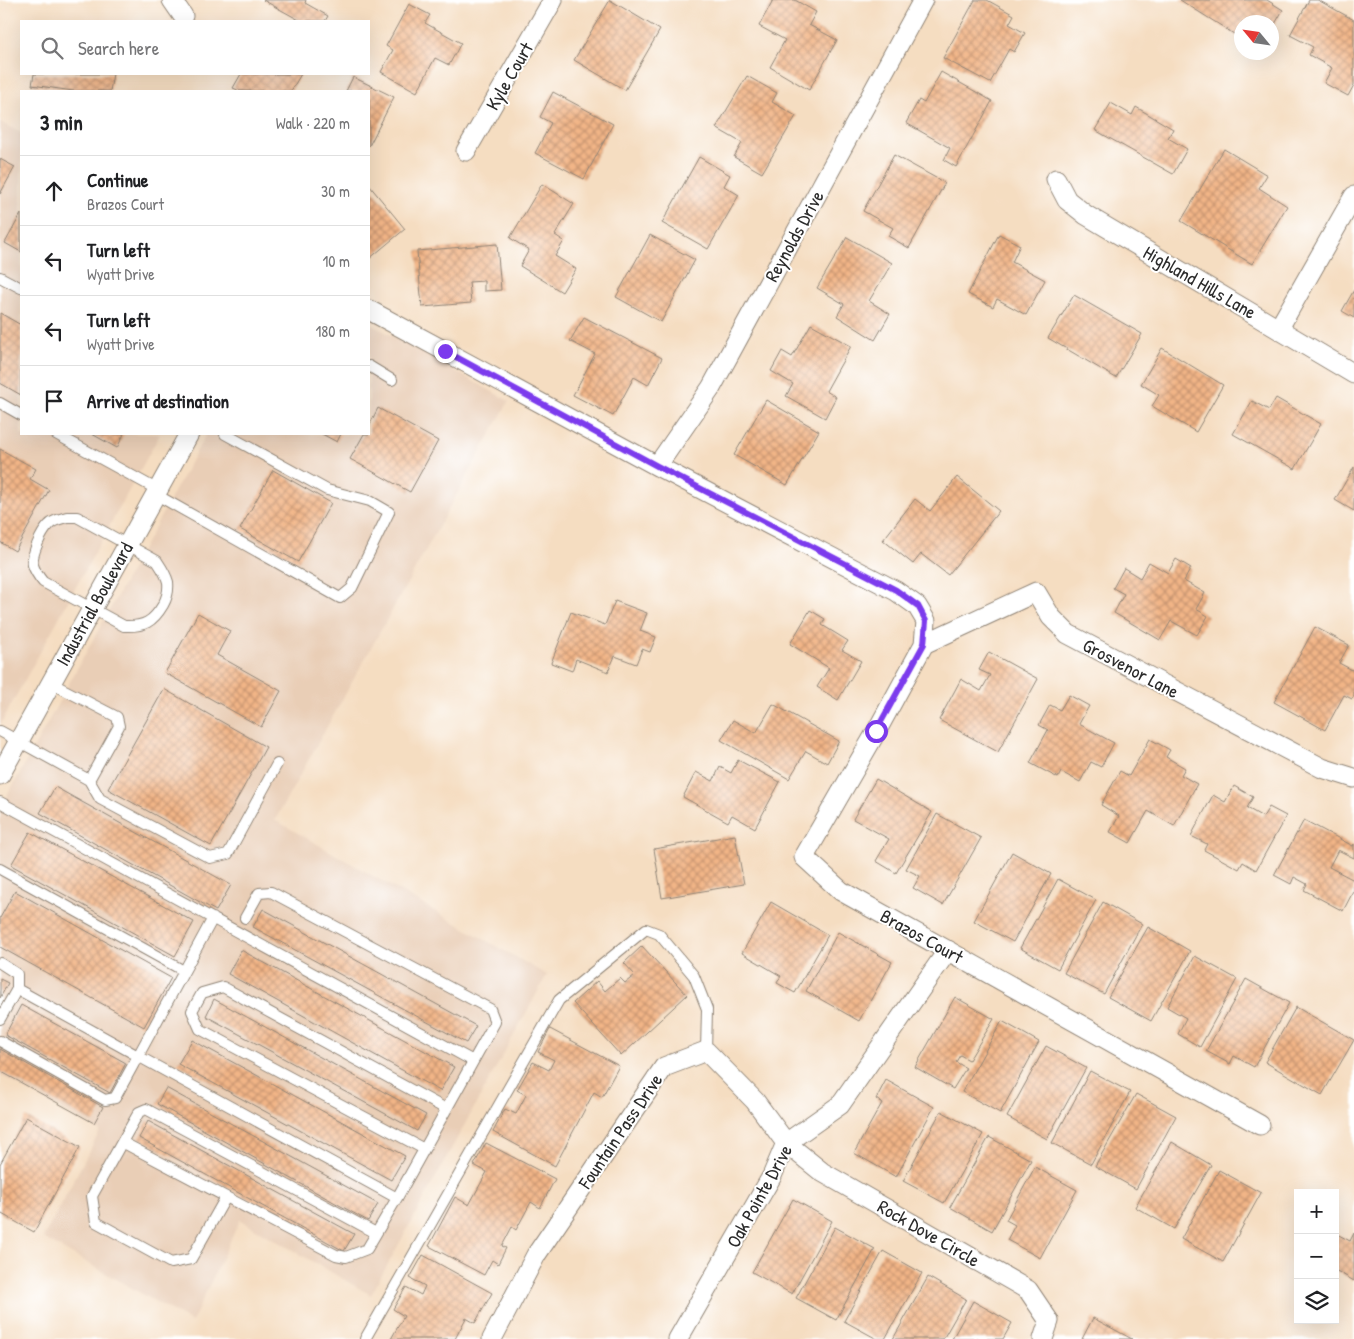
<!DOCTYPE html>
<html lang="en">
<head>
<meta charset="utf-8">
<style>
	:root { --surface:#fff; --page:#f2f2f2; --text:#202124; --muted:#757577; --line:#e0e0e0 }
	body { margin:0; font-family:"Patrick Hand",sans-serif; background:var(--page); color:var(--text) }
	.controls { position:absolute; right:15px; bottom:15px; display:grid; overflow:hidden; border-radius:0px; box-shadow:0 5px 20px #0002 }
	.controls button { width:45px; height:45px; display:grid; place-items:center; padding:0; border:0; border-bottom:1px solid var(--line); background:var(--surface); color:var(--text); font:25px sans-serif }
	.compass { position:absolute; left:1234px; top:15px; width:45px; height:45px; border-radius:50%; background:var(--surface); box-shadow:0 5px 20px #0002; rotate:299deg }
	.stop { position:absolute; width:15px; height:15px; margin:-11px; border:4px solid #7c3aed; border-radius:50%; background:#fff }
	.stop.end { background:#7c3aed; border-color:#fff; box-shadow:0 1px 5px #0008 }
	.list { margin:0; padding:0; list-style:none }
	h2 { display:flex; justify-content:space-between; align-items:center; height:65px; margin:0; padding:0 20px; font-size:21px }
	h2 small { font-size:16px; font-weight:400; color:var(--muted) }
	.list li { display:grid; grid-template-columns:32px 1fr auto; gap:15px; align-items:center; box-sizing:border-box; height:70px; padding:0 20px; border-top:1px solid var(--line) }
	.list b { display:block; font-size:19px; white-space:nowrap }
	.list p { margin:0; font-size:16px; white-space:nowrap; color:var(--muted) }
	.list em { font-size:16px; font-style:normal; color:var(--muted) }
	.icon { flex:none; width:28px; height:28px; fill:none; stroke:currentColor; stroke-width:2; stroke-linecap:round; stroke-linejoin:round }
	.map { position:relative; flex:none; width:1354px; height:1339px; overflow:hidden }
	.search { position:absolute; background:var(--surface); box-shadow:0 5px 20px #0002; left:20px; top:20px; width:350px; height:55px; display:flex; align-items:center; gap:12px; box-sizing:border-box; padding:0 18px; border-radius:0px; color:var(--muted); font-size:19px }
	.panel { position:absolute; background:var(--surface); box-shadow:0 5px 20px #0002; left:20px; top:90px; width:350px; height:345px; border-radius:0px }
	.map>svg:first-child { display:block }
</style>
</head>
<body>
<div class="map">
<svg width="1354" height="1339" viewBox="0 0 1354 1339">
	<defs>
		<pattern id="building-cross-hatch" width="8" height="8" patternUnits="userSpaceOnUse" patternTransform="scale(1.25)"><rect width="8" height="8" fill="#f2b587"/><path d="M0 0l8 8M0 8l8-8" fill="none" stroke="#c4936f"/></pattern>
	</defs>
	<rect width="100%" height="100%" fill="#fff"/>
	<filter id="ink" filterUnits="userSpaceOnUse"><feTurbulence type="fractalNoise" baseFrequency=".02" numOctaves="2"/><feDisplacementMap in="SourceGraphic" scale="10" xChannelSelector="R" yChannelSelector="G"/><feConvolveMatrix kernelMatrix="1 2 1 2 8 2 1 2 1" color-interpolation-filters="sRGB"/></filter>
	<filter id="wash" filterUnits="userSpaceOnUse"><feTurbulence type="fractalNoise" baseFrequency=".0096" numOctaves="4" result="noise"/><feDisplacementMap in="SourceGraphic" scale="20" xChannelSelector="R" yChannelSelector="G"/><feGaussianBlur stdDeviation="1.12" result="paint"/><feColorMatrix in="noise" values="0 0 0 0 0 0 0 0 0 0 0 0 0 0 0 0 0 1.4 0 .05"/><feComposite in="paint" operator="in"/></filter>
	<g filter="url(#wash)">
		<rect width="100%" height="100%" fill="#f5ddc1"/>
		<path fill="#e9ceb6" d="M0,122L21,133V434H160L0,725Z
			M369,323L509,401L275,820L547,975L371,1295L240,1220L192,1322L43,1238L100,1131L0,1075V809L206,434H369Z"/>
		<g id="blocks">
			<path fill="url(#building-cross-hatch)" d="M263,0H306L305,3L328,16L325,21H301Z
				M610,0L660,30L625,90L574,60Z
				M773,0H795L816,12L809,25L837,40L809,90L770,67L785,40L759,26Z
				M975,0H987L1014,15L1009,24L1025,33L1014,52L1009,49L990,83L943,58Z
				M1180,0H1267L1283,10L1272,29V22H1242V39Z
				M1309,0H1318L1354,20V85L1348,96L1324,83L1332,68L1309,55L1313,47L1290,35Z
				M409,4L430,15L425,23L461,43L449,65L435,58L417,92L381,72L393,50L386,46Z
				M941,72L992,101L956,167L944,160L950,148L906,123L919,100L924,103Z
				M34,74H113L110,91H73L32,85Z
				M241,74H301L291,91H240L233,88Z
				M747,76L777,93L772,102L796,116L762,173L734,157L742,143L716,128Z
				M353,77L394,97L369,146V91H346Z
				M553,92L613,124L584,179L535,153L551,123L540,117Z
				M1111,103L1132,115L1136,107L1173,129L1168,138L1187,149L1173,174L1095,130Z
				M1224,149L1267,175L1259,188L1287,206L1252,264L1181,221Z
				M894,155L945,183L909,248L888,236L893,228L863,211Z
				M699,157L730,175L724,186L739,195L708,249L662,223Z
				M0,159L15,167L0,194Z
				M542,184L574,204L555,235L564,241L555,256L576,269L562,292L520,266L529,250L510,238Z
				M369,185L405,229L369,259Z
				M21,214V252L5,243Z
				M999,234L1020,245L1012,262L1045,280L1026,315L997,299L993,307L968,294Z
				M650,235L695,260L661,322L616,297Z
				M847,237L892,263L869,301L890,314L875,340L837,316L844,304L817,288Z
				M497,244L501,290L484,291V281L469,282L471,303L422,307L417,251Z
				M1354,290V318L1342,311Z
				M1074,295L1142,334L1116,378L1048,338Z
				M0,313L21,325V395L0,383Z
				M584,317L662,358L648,385L634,377L613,416L573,395L595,354L570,341Z
				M811,324L851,346L826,391L836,397L825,418L786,396L793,384L771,371L782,351L792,357Z
				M1162,348L1223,385L1196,432L1152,406L1159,395L1141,384Z
				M1276,398L1321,424L1295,469L1233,434L1252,401L1269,410Z
				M766,400L819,431L787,485L734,455Z
				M378,408L438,441L410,492L350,459L364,434H369V426Z
				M92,434H124L117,448Z
				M322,434H341L337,442Z
				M0,449L36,469L30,479L49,490L15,551L0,542Z
				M1354,467V511L1335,500Z
				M273,470L331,503L298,562L240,529Z
				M957,477L999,511L948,575L921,554L913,564L883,540L915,499L930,511Z
				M1176,559L1191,568L1184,581L1205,593L1196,609L1208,616L1197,635L1171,621L1160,640L1114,613L1124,594L1113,588L1124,568L1140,578L1149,562L1168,573Z
				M615,601L647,613L640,631L656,637L650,652L642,649L636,664L615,656L608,672L576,659L572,671L551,663L571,612L605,625Z
				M810,610L825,619L822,625L848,641L842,650L861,661L838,700L817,687L829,668L790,644Z
				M198,613L230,631L217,655L281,691L261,727L165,673Z
				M1315,627L1349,645L1339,663L1354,671V696L1352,699L1344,695L1325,730L1274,702Z
				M989,652L1038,679L998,752L939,720L961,679L981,691L990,675L979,670Z
				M164,689L266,747L211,846L108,789Z
				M1069,695L1089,706L1079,724L1114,743L1101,767L1091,762L1080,782L1061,772L1058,778L1030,763L1048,730L1039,725L1050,705L1060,710Z
				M773,704L839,741L827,763L806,751L789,779L721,740L733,720L756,733Z
				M1150,739L1170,750L1166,757L1185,768L1181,775L1197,784L1174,826L1148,811L1130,843L1110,832L1119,816L1101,805L1120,771L1129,776Z
				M738,760L780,782L755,828L732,815L728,822L683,797L696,772L713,781L720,767L731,773Z
				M876,779L932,812L896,873L876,861L889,839L853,819Z
				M1234,786L1253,797L1247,808L1263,817L1269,807L1286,816L1256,870L1243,862L1239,869L1204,850L1207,844L1191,836L1213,795L1225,802Z
				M55,787L231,885L216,911L40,813Z
				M937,814L981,838L943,905L913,888L920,876L906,869Z
				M1304,820L1353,846L1354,844V858L1338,850L1329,867L1354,880V890L1343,911L1304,890L1307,884L1294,877L1291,884L1274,875Z
				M30,832L194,922L175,956L11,865Z
				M735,835L744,884L662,898L654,849Z
				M1012,852L1051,874L1013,942L974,921Z
				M1058,879L1096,900L1058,969L1020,948Z
				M15,891L171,978L144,1027L0,947V918Z
				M771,902L828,935L795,993L777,983L781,976L742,953Z
				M1103,902L1142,924L1104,994L1064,973Z
				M263,909L476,1026L466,1043L253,927Z
				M1148,927L1190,951L1151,1021L1108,997Z
				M838,932L892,962L859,1021L806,991Z
				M642,946L687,995L621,1056L573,1003L597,981L605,991L620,978L625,983L635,975L624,963Z
				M241,950L454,1067L440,1091L228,974Z
				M1195,956L1237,979L1200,1047L1178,1034L1186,1018L1167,1007Z
				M0,979L8,983L0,998Z
				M1246,979L1289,1003L1254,1067L1234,1056L1230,1064L1206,1051Z
				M955,997L994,1019L969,1060L960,1055L956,1062L966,1068L953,1089L915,1067Z
				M214,999L426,1115L417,1131L206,1016Z
				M21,1005L126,1063L110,1093L5,1035Z
				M1296,1007L1354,1040L1322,1095L1265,1062Z
				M1002,1021L1039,1042L1000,1113L962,1092Z
				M550,1029L619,1066L602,1097L594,1092L555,1166L493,1132L505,1109L516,1114L526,1095L517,1090L533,1062L549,1070L554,1060L538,1052Z
				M192,1040L405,1156L391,1180L178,1064Z
				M1046,1046L1086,1068L1047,1139L1007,1117Z
				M0,1049L103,1107L94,1123L0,1071Z
				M1090,1071L1130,1092L1091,1164L1052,1143Z
				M886,1080L934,1107L896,1177L854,1153L882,1103L876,1099Z
				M166,1088L378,1204L368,1221L157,1104Z
				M1136,1094L1176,1116L1136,1189L1095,1166Z
				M941,1111L983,1134L944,1203L903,1181Z
				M26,1117L80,1147L34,1232L0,1213V1164Z
				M148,1121L354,1234L344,1251L139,1138Z
				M989,1137L1031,1160L992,1231L950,1207Z
				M1172,1142L1211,1165L1174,1229L1135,1207Z
				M486,1143L555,1179L540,1208L531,1202L516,1230L512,1227L502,1246L506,1248L498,1264L492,1260L484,1275L429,1246L455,1197L469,1205L487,1172L474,1165Z
				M1035,1167L1077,1190L1040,1258L1007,1240L1015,1225L1006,1220Z
				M1219,1170L1261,1193L1223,1262L1181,1239Z
				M793,1199L832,1221L792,1294L752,1272Z
				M835,1227L875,1249L836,1320L796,1298Z
				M1335,1233L1350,1241L1354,1233V1281L1335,1270Z
				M883,1251L922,1273L885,1339H877L844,1321Z
				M423,1255L492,1293L475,1323L466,1318L455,1339H391L404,1316L393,1309L406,1287L421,1295L425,1286L410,1278Z
				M928,1277L966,1299L943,1339H893Z
				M973,1301L1012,1323L1003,1339H952Z
				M1093,1318L1132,1339H1082Z"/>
		</g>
	</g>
	<g filter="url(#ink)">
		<use href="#blocks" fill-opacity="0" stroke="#908476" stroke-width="1"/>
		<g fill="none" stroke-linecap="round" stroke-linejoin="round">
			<defs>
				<path id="service" d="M0,277L21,288
					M369,366L392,380
					M0,403L21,415
					M56,434L158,490
					M155,494L340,598L352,588L389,512L370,501L327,490L225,434
					M67,517H77L157,561C161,567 166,574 168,582C169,591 167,598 163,605C153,622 144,627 124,626L43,582C39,577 35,572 33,565C31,555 41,533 49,525C53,520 61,519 67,517Z
					M51,683L117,717L119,726L89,780
					M0,731L89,780L100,799L210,858L228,854L277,764
					M0,802L473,1061
					M0,869L184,971
					M245,918L259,893L271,892L490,1009L495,1022L397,1198
					M0,963L17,974V989L0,1019
					M17,989L138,1056L213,918
					M0,1041L105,1100L115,1098L138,1056L397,1198L367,1249L346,1257L336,1255L122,1142L92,1196L96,1222L171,1263L191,1259L226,1197
					M122,1142L139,1112L146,1109L376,1233
					M424,1149L200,1029L192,1011L202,993L223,987L446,1109
					M365,1339L559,1000L646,929L659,934L694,976L707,1009L706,1051"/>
				<path id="minor" d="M172,0L183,16
					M466,151L553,0
					M1056,179L1067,200L1086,215L1354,374
					M369,310L657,466L896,591L917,606L926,621L924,644L875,734L804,857L841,891L1260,1125
					M1279,328L1354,196
					M657,466L711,388L923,0
					M924,644L1036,592L1051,617L1068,634L1322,768L1354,778
					M0,775L189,434
					M492,1339L536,1255L664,1067L706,1051L755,1101L786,1143L822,1172L1028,1290L1049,1321L1043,1339
					M678,1339L772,1176L786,1143L840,1105L948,950"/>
			</defs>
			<use href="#service" stroke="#908476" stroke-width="12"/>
			<use href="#minor" stroke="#908476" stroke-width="21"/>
			<use href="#service" stroke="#fff" stroke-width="10"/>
			<use href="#minor" stroke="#fff" stroke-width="19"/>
		</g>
	</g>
	<g fill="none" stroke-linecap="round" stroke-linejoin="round" filter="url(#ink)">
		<path stroke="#7c3aed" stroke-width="6" d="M445,351L657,466L896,590L918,606L926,621L924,644L876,731"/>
	</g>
	<g text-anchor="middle" stroke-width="4" stroke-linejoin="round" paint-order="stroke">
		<g font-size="19" fill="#2b2b2b" stroke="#fff">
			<text transform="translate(509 76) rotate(-60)" y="7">Kyle Court</text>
			<text transform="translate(794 236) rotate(-61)" y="7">Reynolds Drive</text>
			<text transform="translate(1200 282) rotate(30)" y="7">Highland Hills Lane</text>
			<text transform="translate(94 604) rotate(-61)" y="7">Industrial Boulevard</text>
			<text transform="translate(1131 668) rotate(28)" y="7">Grosvenor Lane</text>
			<text transform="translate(922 936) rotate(29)" y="7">Brazos Court</text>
			<text transform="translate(620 1131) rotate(-56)" y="7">Fountain Pass Drive</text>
			<text transform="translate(759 1196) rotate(-61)" y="7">Oak Pointe Drive</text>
			<text transform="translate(929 1233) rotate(30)" y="7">Rock Dove Circle</text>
		</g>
	</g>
</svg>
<div class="controls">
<button>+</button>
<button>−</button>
<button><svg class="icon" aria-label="layers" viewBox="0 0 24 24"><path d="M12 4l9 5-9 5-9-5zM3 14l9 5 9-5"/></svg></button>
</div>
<svg class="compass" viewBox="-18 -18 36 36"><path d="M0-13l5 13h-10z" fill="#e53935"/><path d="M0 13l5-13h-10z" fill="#757577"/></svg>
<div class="stop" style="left:876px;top:731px"></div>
<div class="stop end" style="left:445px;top:351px"></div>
<div class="search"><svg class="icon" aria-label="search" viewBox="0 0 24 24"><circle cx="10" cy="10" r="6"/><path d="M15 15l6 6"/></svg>Search here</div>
<section class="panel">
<h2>3 min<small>Walk · 220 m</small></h2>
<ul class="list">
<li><svg class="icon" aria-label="ahead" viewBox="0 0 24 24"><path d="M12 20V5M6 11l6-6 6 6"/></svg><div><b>Continue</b><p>Brazos Court</p></div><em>30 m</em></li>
<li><svg class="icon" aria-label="left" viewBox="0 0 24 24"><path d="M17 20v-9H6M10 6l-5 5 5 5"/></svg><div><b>Turn left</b><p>Wyatt Drive</p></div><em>10 m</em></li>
<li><svg class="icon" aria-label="left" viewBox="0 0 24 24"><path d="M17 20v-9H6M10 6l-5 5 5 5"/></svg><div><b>Turn left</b><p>Wyatt Drive</p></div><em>180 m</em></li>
<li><svg class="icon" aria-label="arrive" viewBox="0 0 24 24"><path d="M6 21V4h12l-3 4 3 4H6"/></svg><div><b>Arrive at destination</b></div></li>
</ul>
</section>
</div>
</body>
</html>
